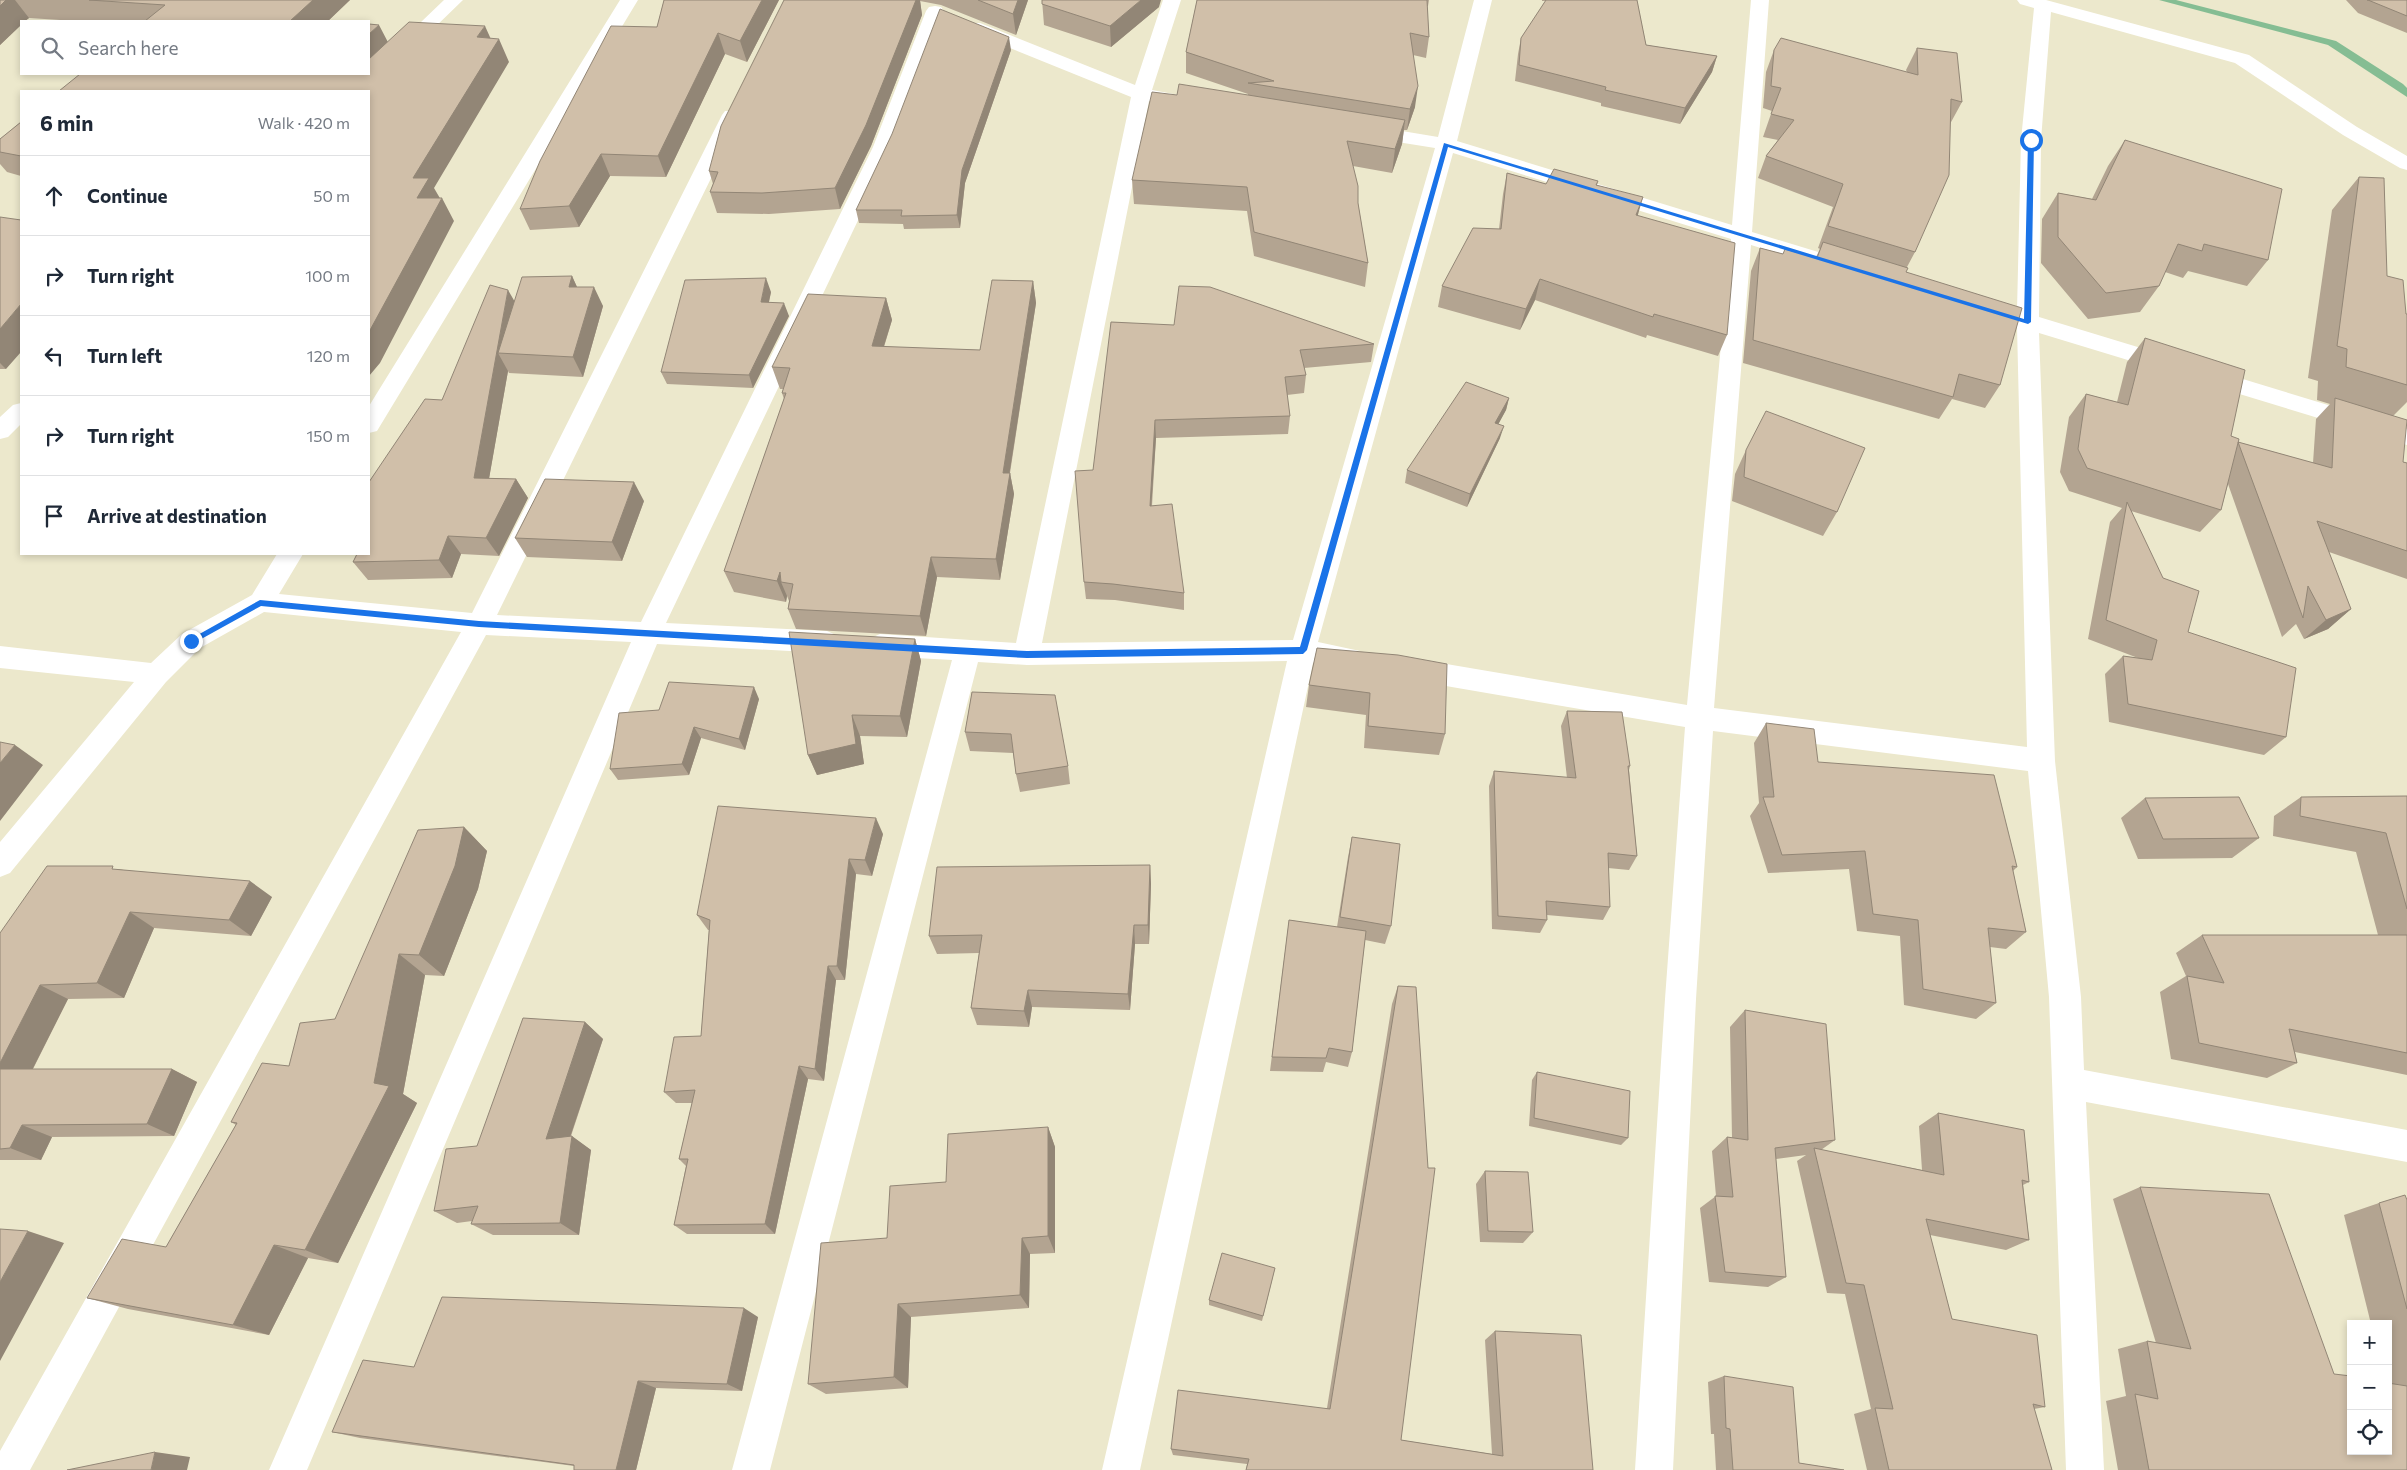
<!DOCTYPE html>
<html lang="en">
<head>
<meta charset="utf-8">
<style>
	:root { --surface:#fff; --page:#f6f6f7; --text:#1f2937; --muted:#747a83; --line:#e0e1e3 }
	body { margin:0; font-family:Commissioner,sans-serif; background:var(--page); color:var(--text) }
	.controls { position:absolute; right:15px; bottom:15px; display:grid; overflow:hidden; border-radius:0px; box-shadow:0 2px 8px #0003 }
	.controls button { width:45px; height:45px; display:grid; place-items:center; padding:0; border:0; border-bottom:1px solid var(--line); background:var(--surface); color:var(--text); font:25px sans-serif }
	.stop { position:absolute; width:15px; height:15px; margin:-11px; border:4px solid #1a73e8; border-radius:50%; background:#fff }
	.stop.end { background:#1a73e8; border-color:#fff; box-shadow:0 1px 5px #0008 }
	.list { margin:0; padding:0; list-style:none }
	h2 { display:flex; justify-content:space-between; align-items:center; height:65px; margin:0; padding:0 20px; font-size:21px }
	h2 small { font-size:16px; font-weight:400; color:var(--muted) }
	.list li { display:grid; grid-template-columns:32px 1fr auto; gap:15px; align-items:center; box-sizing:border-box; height:80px; padding:0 20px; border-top:1px solid var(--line) }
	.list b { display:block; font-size:19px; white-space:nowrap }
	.list em { font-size:16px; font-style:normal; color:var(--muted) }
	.icon { flex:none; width:28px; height:28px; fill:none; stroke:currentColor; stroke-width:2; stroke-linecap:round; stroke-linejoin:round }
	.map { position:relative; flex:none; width:2407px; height:1470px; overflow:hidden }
	.search { position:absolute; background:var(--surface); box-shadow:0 2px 8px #0003; left:20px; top:20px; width:350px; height:55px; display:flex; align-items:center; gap:12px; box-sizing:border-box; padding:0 18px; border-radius:0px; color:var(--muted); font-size:19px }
	.panel { position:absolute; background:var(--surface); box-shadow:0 2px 8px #0003; left:20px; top:90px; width:350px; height:465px; border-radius:0px }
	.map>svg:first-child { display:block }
</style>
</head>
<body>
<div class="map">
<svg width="2407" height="1470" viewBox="0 0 2407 1470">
	<rect width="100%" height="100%" fill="#ece8cc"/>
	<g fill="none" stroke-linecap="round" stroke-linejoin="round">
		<path fill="#85bd93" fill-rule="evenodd" d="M2159,0H2176L2336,41L2403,84L2407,88V97L2328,45Z"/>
		<path fill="#fff" fill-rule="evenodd" d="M444,0H463L369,91H349Z
			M620,0H638L377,431L369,433V406Z
			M1163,0H1181L1152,90L1195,98L1198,102L1195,106L1188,108L1149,101L1042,643L1293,640L1435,148L1366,137L1359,135L1356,131L1359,127L1366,125L1438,137L1474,0H1492L1457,141L1732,225L1751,0H1769L1752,232L1838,258L1842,263L1838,268L1831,270L1751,245L1714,708L2027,747L2017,326L1975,313L1972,308L1975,303L1983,301L2017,311L2021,140L2034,8L2020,4L2017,0H2046L2249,55L2357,127L2407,156V170L2400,168L2343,135L2235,63L2051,12L2041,140L2039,317L2407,429V445L2039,333L2055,761L2081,997L2084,1070L2407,1130V1162L2086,1102L2104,1470H2066L2049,997L2028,771L1713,731L1696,999L1673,1470H1635L1665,999L1685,727L1411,680L1402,677L1398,669L1402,661L1411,658L1687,705L1731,239L1453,153L1318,642L1360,651L1364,659L1360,667L1351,670L1313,663L1140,1470H1102L1287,661L1027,665L978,662L770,1470H732L952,660L880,656L871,652L867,645L871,638L880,634L1016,643L1131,97L968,31L965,27L968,23H980L1135,85Z
			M935,6L941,7L944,11L893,147L666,623L827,631L836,635L840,642L836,649L827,653L657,644L307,1470H269L631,642L486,635L30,1470H0V1451L461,632L264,612L200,648L166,682L10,873L0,877V842L134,682L0,668V646L151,663L182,634L252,595L277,554H303L279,594L472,613L722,115L725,111H739L742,115L497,615L641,622L873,147L926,11L929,7Z
			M21,403V424L8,437L0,439V417L13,405Z"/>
	</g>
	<path fill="#b3a491" d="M0,0H350L328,21H76L29,18L25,21H21V25L0,45Z
		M664,0H779L747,62L725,54L666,177L610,176L579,227L530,230L520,209L657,27Z
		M784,0H1028L1016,35L941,5L920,1L922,15L871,146L840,209L769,214L717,213L710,192L713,184L709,171Z
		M1042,0L1159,7L1111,47L1044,25Z
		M1197,0H1429L1428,6H1427L1429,37L1426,58L1413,55L1415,107L1407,130H1404L1402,144L1392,173L1353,166L1358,203L1368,263L1365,287L1254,256L1247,211L1134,204L1132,180L1177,95H1248V94L1186,73V52Z
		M1542,0H1637L1646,45L1717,56L1712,72L1680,124L1601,106V103L1515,81L1518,54L1521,38L1546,1H1542Z
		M2346,0H2407V33L2358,13Z
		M1917,48L1962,102L1950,124L1915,252L1907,267L1906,272L2000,385L1985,408L1952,399L1939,419L1743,363L1751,271L1760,248L1783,254L1816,257L1820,249L1818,248L1833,207L1758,178L1766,156L1778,140L1763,137L1772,111L1763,108L1766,72L1774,50L1907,72L1906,70Z
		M1011,50L965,183L960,228L904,229L903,224L859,223L856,210Z
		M21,122V176L7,172L0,164V139Z
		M2125,140L2268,260L2247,286L2188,271L2183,278L2165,272L2159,286L2140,312L2088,319L2041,263L2042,219L2058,193L2092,199L2108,166Z
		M1507,173L1546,184L1598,181L1597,185L1638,216L1727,335L1718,356L1647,335L1646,338L1535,300L1520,330L1438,307L1442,286L1499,229L1503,194Z
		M2359,177L2387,276L2406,314H2407V402L2393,416L2403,462L2407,463V579L2329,552L2351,609L2328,629L2304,639L2296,624L2282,637L2228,484L2221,510L2200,532L2131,511L2188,632L2286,737L2264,755L2109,722L2105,674L2123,656L2138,658L2088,639L2110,522L2122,508L2069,491L2060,472L2069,417L2086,394L2117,402L2127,362L2145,338L2231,436L2238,442L2313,463L2316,419L2330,404L2317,400L2318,381L2308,378L2332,210Z
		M0,217L6,369H0Z
		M572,276L577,287L603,306L583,377L509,373L508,371L489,478L516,479L528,498L499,556L461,554L452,578L368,580L353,562L442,400L514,301Z
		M1033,281L1036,303L1010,473L1014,494L1000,580L937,577L926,636L796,629L788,609L789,601L787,596L786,602L734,592L724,571L784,399L782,393L783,389H780L772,367L886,298L892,320L884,347L980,350Z
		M771,292L769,302L789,316L753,388L667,384L661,372Z
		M1111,322L1374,344L1371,362L1304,368L1306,375L1304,393L1287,395L1290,416L1288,434L1156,438L1152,506L1184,593V610L1115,600L1086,599L1084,582Z
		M1509,398L1506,410L1498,424L1500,438L1467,507L1405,483L1407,470Z
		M1746,450L1837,512L1823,536L1732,501L1735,474Z
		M644,501L622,561L527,557L515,538Z
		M915,639L921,661L907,737L860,736L864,764L817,775L808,755Z
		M1317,648L1445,734L1439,755L1364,748L1366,715L1306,707L1309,685Z
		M972,692L1068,766L1070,784L1020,792L1016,774L1013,753L970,751L965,732Z
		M759,699L745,750L701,738L689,775L618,780L610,769L659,710Z
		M1567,711L1630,766L1629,770L1637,856L1629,870L1608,868L1610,907L1603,920L1547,915V920L1540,933L1492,929L1489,786L1494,771L1567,778L1561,726Z
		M1766,723L1818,762L2017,867L2013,871L2026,932L2006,949L1990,947L1996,1003L1976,1019L1904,1005L1900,936L1857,931L1849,869L1768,873L1750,816L1759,803L1754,743Z
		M2407,796V1075L2295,1052L2297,1063L2267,1078L2171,1059L2160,992L2186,976L2176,953L2202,935H2378L2356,852L2273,836L2274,816L2301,797Z
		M2145,798L2259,838L2232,858L2138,859L2121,818Z
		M464,827L487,851L478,889L444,976L425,975L403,1094L417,1103L338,1263L308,1258L269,1335L128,1309L87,1298L166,1247L236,1125L231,1122L289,1066L335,1019Z
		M883,834L872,876L856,874L845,980H836L824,1081L808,1079L775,1234H687L674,1225L686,1166L679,1159L692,1103H676L664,1092L701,1036L709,930H708L697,915Z
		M1352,837L1391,926L1385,944L1365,940L1352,1052L1348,1067L1326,1062L1323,1072L1270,1071L1289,920L1337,927L1348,857Z
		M1150,865L1151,884L1149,944H1135L1130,1010L1032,1007L1029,1027L977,1025L971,1008L979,953L937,954L929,936Z
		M118,869L272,897L251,936L154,928L124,998L68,999L33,1069H172L197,1082L174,1136L52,1137L41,1160H0V933Z
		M1398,986L1401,1440L1492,1454L1485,1340L1495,1331L1593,1470H1246L1247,1464L1173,1455L1171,1449L1327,1408L1392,1004Z
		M1745,1010L1835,1140L1821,1150L1922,1170L1919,1126L1938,1113L2029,1182L2023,1185L2029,1240L2006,1250L1930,1235L1952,1319L2045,1407L2034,1409L2052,1470H1867L1854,1414L1871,1409L1845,1294L1827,1293L1797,1161L1806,1155L1776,1159L1786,1277L1768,1287L1709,1282L1700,1208L1716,1196L1712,1151L1727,1137L1732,1138L1730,1027Z
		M585,1022L603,1039L571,1136L591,1150L579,1235H493L471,1224L472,1221L457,1223L434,1211L477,1146Z
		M1537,1072L1628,1138L1621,1145L1529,1126L1532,1080Z
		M1048,1127L1055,1147V1253L1030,1254L1029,1308L911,1317L908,1388L826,1394L808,1384L887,1238L946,1182Z
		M1485,1171L1533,1232L1523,1243L1480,1242L1476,1184Z
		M2140,1187L2334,1374L2388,1451V1324H2371L2344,1215L2379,1203L2407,1200V1470H2118L2106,1401L2126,1396L2118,1349L2147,1341L2156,1343L2113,1199Z
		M1275,1268L1262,1321L1209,1305V1300Z
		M758,1317L742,1391L656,1388L636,1470H574V1466L360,1438L332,1432L414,1367Z
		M1724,1376L1799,1463L1844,1470H1716L1714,1434H1711L1708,1382Z"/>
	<path fill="#928676" d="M6,0H15L29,18L25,21H21V25L0,45V6Z
		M313,0H350L328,21H290Z
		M762,0H779L747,62L740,41Z
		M916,0H920L922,15L871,146L840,209L835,188Z
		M1018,0H1028L1016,35L1013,14Z
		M1141,0H1161L1159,7L1111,47L1110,26Z
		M379,25L391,48L369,69V34Z
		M485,26L494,46L499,39L509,62L434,188L441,200L442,198L454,221L380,363L369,376V332L417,198L413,178L477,37Z
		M718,33L725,54L666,177L658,156Z
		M1009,37L1011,50L965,183L960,228L957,215L962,170Z
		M1717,56L1712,72L1680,124L1685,108Z
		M1418,86L1415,107L1407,130L1410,109Z
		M1405,120L1402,144L1392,173L1395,149Z
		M601,154L610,176L579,227L569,206Z
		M1643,197L1637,218L1636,215Z
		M572,276L581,296L569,287Z
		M766,278L771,292L766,315L761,302Z
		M1540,279L1535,300L1520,330L1526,309Z
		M1033,281L1036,303L1007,489L1010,473L1014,494L1000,580L996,559L1003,473Z
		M594,287L603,306L583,377L573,357Z
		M508,290L519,309L498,353L508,371L486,496L474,478Z
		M886,298L892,320L877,368L872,346Z
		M784,303L789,316L753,388L749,375Z
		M21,304V352L6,369L0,363V329Z
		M1509,398L1506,410L1492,436L1495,423Z
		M1155,420L1156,438L1150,523V506Z
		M1504,426L1500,438L1467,507L1470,494Z
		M516,479L528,498L499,556L486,538Z
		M634,482L644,501L622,561L612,542Z
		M448,536L461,554L452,578L439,560Z
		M931,557L937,577L926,636L920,616Z
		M780,572L781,582L787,596L786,602L777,581Z
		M2351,609L2328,629L2304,639L2326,620Z
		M915,639L921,661L907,737L900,716Z
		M754,687L759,699L745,750L739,739Z
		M852,715L860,736L864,764L817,775L808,755Z
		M694,727L701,738L689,775L682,764Z
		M15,745L43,765L0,821V763Z
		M876,818L883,834L872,876L865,860Z
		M464,827L487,851L478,889L444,976L419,955Z
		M849,859L856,874L845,980L837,966Z
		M1150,865L1151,884L1149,944L1148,925Z
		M250,881L272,897L251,936L229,920Z
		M130,912L154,928L124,998L97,983Z
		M1134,925L1135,944L1130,1010L1128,994Z
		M399,954L425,975L403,1094L417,1103L338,1263L305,1250L374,1083Z
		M828,966L836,980L824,1081L815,1069Z
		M40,985L68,999L26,1082L0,1071V1063Z
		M1028,990L1032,1007L1029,1027L1024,1011Z
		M585,1022L603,1039L565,1152L546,1139Z
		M799,1066L808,1079L775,1234L765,1224Z
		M172,1069L197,1082L174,1136L147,1124Z
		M22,1125L52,1137L41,1160L10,1148Z
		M1048,1127L1055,1147V1253L1048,1236Z
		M572,1136L591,1150L579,1235L560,1223Z
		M28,1231L64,1243L0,1361V1282Z
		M1022,1238L1030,1254L1029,1308L1020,1295Z
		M274,1245L308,1258L269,1335L233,1325Z
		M898,1304L911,1317L908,1388L894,1377Z
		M744,1308L758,1317L742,1391L727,1384Z
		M638,1381L656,1388L636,1470H616Z
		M155,1452L190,1457L187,1470H151Z"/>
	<path fill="#d0bfa9" stroke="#928676" d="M0,0H6L0,6Z
		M89,0H313L290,21H145L165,5Z
		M664,0H762L740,41L718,33L658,156L601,154L569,206L520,209L540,161L611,26L657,27Z
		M784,0H916L866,125L835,188L762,193L710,192L718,172L709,171L721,126Z
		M978,0H1018L1013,14Z
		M1042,0H1141L1110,26L1042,4Z
		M1197,0H1427L1429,37L1410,33L1418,86L1410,109L1248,83L1274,81L1186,52Z
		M1546,0H1637L1646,45L1717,56L1685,108L1605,90L1606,87L1519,65L1521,38Z
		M2367,0H2407V16L2368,0Z
		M940,9L1009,37L962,170L957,215L901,216L902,210H856L892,134Z
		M409,22L485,26L477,37L499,39L413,178H429L417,198H442L369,332V91H59L80,74H369V59Z
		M369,24L379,25L369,34Z
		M1781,38L1918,75L1917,48L1957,53L1962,102L1951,99L1949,175L1915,252L1828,226L1843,184L1766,156L1794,120L1771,114L1781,88L1771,86L1774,50Z
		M1179,84L1405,120L1395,149L1347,141L1358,186V203L1368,263L1254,232L1247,187L1132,180L1152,92L1177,95Z
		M21,122V156L0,152V139Z
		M2125,140L2282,189L2268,260L2204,244L2202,251L2178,244L2159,286L2106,293L2058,237V193L2096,200Z
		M1554,169L1598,181L1596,185L1643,197L1636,215L1735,243L1727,335L1654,314L1653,317L1540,279L1526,309L1442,286L1473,228L1501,229L1507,173L1546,184Z
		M2359,177L2384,178L2387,276L2403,280L2406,314H2407V385L2346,367L2347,349L2337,346Z
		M0,217L21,220V304L0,329Z
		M1823,242L1908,268L1906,272L2022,308L2000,385L1959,374L1953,397L1753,340L1760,248L1783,254L1785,249L1817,258Z
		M572,276L569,287H594L573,357L498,353L522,277Z
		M766,278L761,302L784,303L749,375L661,372L685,280Z
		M992,280L1033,281L1003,473H1010L996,559L931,557L920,616L788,609L793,584L781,582L780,572L777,581L724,571L786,393H782L790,368L772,367L808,294L886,298L872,346L980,350Z
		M490,285L508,290L474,478L516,479L486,538L448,536L439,560L353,562L357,554H369V482L425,399L442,400Z
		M1179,286L1210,287L1374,344L1300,350L1306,375L1285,377L1290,416L1155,420L1150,506L1172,504L1184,593L1113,584L1084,582L1075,471L1093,470L1111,322L1174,325Z
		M2145,338L2245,370L2231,436L2239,439L2221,510L2087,468L2078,449L2086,394L2128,405Z
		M1466,382L1509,398L1495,423L1504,426L1470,494L1407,470Z
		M2335,398L2407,420L2403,462L2407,463V551L2317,521L2351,609L2326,620L2308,586L2303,618L2238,442L2332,468Z
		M1766,411L1865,448L1837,512L1744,477L1746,450Z
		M545,479L634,482L612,542L515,538Z
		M2127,502L2163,578L2199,591L2188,632L2296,668L2286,737L2128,704L2123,656L2152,660L2157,640L2106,620Z
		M789,632L915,639L900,716L852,715L856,744L808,755Z
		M1317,648L1398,655L1447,664L1445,734L1368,726L1370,693L1309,685Z
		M669,682L754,687L739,739L694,727L682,764L610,769L619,713L659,710Z
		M972,692L1055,695L1068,766L1016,774L1011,734L965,732Z
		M1567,711L1622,712L1630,766H1628L1637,856L1608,853L1610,907L1546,901L1547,920L1498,916L1494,771L1576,778Z
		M1766,723L1814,729L1818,762L1994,775L2017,867L2012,866L2026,932L1988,928L1996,1003L1923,989L1918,920L1873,914L1865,851L1782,855L1763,797H1774Z
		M0,742L15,745L0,763Z
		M2407,796V909L2386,833L2300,816L2301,797Z
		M2239,797L2259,838L2163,839L2145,798Z
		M718,806L876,818L865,860L849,859L837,966H828L815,1069L799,1066L765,1224L674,1225L688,1159H679L695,1090L664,1092L674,1037L701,1036L710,920L697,915Z
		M464,827L455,866L419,955L399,954L374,1083L389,1086L305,1250L274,1245L233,1325L87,1298L122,1239L166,1247L237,1123L231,1122L262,1063L289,1066L300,1023L335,1019L418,830Z
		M1352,837L1400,844L1391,926L1340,917Z
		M1150,865L1148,925H1134L1128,994L1028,990L1024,1011L971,1008L982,935L929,936L937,867Z
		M47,866H113L112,869L250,881L229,920L130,912L97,983L40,985L0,1063V933Z
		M1289,920L1366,931L1352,1052L1329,1048L1326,1058L1272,1057Z
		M2202,935H2407V1053L2289,1029L2297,1063L2199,1043L2187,976L2224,983Z
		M1398,986L1416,987L1428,1168H1435L1401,1440L1503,1456L1495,1331L1581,1335L1593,1470H1246L1249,1459L1171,1449L1178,1390L1330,1409Z
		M1745,1010L1826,1024L1835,1140L1775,1148L1786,1277L1725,1272L1715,1196L1733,1197L1727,1137L1748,1140Z
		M523,1018L585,1022L546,1139L572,1136L560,1223L471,1224L478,1206L434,1211L446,1149L477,1146Z
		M0,1069H172L147,1124L22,1125L10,1148L0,1149Z
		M1537,1072L1630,1091L1628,1138L1534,1118Z
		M1938,1113L2024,1130L2029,1182L2022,1180L2029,1240L1926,1219L1952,1319L2037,1335L2045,1407L2033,1404L2052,1470H1889L1875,1408L1893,1409L1864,1285L1846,1283L1814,1148L1944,1175Z
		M1048,1127V1236L1022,1238L1020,1295L898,1304L894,1377L808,1384L821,1243L887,1238L890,1186L946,1182L948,1134Z
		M1485,1171L1528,1172L1533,1232L1488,1231Z
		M2140,1187L2269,1194L2334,1374L2351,1376V1451H2388V1383L2407,1386V1470H2149L2135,1394L2158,1399L2147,1341L2191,1349Z
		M2405,1195L2407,1200V1309L2379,1203Z
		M0,1229L28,1231L0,1282Z
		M1222,1253L1275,1268L1263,1316L1209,1300Z
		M442,1297L744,1308L727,1384L638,1381L616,1470H574V1465L332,1432L363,1360L414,1367Z
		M1724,1376L1793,1387L1799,1463L1844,1470H1733L1730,1429L1726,1428Z
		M155,1452L151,1470H67Z"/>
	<path fill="#1a73e8" d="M2031,138L2034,140L2031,322L2028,324L1448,147L1307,650L1303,654L1027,658L479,627L261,606L194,643L187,641L260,600L479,621L1027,651L1300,647L1444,143L2024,319L2028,140Z"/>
</svg>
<div class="controls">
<button>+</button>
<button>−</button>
<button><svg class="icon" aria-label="locate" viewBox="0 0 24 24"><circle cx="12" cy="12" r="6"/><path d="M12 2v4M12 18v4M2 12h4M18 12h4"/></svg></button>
</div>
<div class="stop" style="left:2031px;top:140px"></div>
<div class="stop end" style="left:191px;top:641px"></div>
<div class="search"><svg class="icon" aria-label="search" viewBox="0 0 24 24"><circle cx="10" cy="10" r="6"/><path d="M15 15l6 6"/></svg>Search here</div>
<section class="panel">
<h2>6 min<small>Walk · 420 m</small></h2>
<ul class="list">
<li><svg class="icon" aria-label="ahead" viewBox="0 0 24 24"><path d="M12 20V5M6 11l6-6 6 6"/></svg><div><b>Continue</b></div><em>50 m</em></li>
<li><svg class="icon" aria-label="right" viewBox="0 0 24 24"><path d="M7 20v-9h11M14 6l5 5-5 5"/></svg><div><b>Turn right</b></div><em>100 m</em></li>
<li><svg class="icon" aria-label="left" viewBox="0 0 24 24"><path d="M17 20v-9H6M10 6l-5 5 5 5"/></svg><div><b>Turn left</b></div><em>120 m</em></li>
<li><svg class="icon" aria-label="right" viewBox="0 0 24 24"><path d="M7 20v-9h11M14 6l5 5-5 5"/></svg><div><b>Turn right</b></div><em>150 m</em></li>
<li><svg class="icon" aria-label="arrive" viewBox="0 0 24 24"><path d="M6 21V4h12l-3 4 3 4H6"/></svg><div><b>Arrive at destination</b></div></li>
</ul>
</section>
</div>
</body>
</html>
